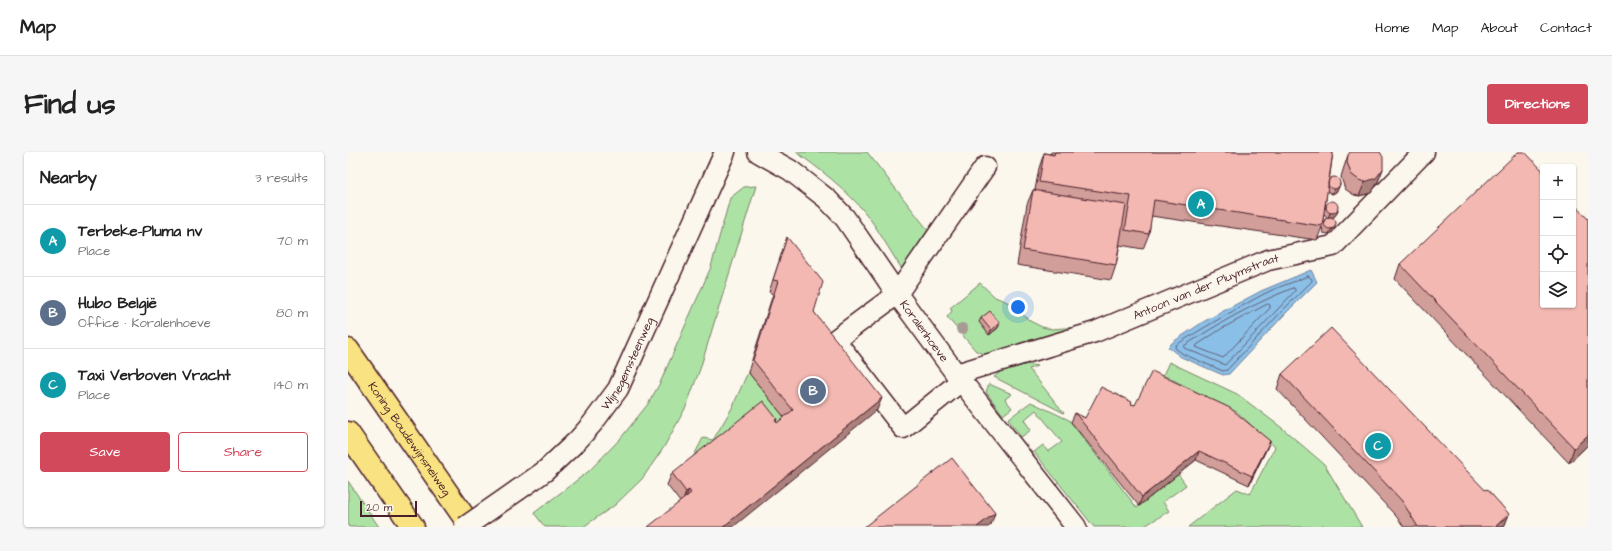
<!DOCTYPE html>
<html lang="en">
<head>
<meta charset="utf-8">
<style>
	:root { --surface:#fff; --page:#f6f6f6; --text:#222; --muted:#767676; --line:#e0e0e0; --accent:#d1495b }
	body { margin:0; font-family:"Architects Daughter",sans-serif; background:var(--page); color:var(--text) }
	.controls { position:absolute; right:12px; top:12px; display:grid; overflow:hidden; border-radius:4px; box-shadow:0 1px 3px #0004 }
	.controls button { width:36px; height:36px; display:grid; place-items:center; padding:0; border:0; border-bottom:1px solid var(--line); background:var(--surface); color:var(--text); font:20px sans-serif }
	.scale { position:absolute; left:12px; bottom:10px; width:57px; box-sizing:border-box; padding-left:4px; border:2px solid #4a1f2b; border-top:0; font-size:11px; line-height:14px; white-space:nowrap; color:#4a1f2b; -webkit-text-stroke:3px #fbf7ec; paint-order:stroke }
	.you { position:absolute; left:670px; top:155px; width:14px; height:14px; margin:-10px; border:3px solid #fff; border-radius:50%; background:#1a73e8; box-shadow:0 0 0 6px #1a73e833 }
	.badge { display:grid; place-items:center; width:26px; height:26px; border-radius:50%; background:var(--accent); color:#fff; font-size:13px; font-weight:700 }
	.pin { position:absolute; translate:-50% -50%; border:2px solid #fff; box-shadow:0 1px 4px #0006 }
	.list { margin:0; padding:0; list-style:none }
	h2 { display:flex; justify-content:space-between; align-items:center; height:52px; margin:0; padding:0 16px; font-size:17px }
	h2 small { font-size:13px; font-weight:400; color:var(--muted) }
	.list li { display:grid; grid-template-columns:26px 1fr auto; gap:12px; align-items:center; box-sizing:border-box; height:72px; padding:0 16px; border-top:1px solid var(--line) }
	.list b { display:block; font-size:15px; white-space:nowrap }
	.list p { margin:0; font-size:13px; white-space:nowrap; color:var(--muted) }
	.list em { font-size:13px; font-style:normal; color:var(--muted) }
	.actions { display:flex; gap:8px; padding:12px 16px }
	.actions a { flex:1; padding:9px 0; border:1px solid var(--accent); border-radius:4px; text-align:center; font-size:14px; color:var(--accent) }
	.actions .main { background:var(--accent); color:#fff }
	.icon { flex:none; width:22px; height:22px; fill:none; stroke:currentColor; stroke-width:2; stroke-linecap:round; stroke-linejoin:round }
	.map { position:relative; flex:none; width:1240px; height:375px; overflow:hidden; border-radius:4px }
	header { display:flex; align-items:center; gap:24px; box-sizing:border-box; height:56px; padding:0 20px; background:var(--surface); border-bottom:1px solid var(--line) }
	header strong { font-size:19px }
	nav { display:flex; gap:22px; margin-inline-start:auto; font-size:14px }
	.intro { display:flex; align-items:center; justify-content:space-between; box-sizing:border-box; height:96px; padding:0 24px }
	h1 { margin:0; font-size:28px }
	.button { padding:10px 18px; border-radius:4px; background:var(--accent); color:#fff; font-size:14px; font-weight:700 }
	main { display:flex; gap:24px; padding:0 24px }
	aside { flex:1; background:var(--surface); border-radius:4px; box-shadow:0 1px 3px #0004 }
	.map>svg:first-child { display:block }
</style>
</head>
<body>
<header>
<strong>Map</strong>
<nav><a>Home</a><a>Map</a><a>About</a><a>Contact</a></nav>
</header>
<div class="intro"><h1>Find us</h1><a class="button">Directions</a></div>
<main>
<aside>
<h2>Nearby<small>3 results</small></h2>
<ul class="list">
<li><span class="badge" style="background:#0f9aa8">A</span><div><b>Terbeke-Pluma nv</b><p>Place</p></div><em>70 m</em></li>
<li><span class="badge" style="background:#5c6f8a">B</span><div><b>Hubo België</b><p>Office · Koralenhoeve</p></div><em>80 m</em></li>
<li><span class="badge" style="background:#0f9aa8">C</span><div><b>Taxi Verboven Vracht</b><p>Place</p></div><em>140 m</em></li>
</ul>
<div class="actions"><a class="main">Save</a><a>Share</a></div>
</aside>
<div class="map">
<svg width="1240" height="375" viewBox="0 0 1240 375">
	<rect width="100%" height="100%" fill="#fbf7ec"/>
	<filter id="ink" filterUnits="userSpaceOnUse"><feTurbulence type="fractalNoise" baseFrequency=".025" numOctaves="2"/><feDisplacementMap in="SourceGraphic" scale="8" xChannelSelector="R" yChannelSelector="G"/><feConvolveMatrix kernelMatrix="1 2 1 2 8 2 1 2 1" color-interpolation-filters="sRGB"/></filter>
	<g filter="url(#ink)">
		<path fill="#ace3a5" stroke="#7b8168" d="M448,0H519L580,78L554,117C541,98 530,76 515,58C496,36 472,17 448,0Z
			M408,34L352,217L338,255L316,295L294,327L267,353L235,375H197L186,361L241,319L272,287L300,252L312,231L363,115L382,46L396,35Z
			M632,131L647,145L664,152L682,169L694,175L703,177L730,175L646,201L636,202L628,199L599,165L604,159L602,156Z
			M821,210L889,242L934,276L976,312L1014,375H840L889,337L902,342L927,295L889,260L815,223Z
			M678,212L689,214L681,217L716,261L646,225L652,220Z
			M400,220L441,271L339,317L355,286L365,288L384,256Z
			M641,232L664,242L657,247L664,256L655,263L638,240Z
			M683,250L721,268L789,356L830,322L838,333L815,350L821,359L795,375H746L686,300L695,293L700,300L714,290L688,258L676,268L683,278L673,285L660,267Z
			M0,329L31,375H0Z"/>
		<path fill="#8abfe7" stroke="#707f9c" d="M963,118L969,130L937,162L881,222L875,223L833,205L820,195L825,190L855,170L881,156L913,139Z"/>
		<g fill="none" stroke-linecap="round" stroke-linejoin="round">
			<path stroke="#645f76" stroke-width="1" d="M960,124L964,127V129L934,159L879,218L875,219L835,202L827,196L828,193C856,175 885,159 914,143C928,135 945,131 960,124Z
				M945,136L947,137V139L877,213L836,196V194C871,171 907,151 945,136Z
				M920,152L922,153V156L875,206L848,195L849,193L873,177Z"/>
			<defs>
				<g id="minor">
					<path id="s1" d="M410,0L442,18L460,32L479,47L497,66L549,142L608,222L728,375"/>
					<path id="s2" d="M608,222L747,180L920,108L985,94L1076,0"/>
					<path d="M613,229L555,276L487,188L549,142L637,15"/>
					<path id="s3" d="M170,338L197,319L229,289L244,272L270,237L377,0"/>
				</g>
				<g id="highway">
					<path id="s4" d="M0,198L123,375"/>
					<path d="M0,281L65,375"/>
				</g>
			</defs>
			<use href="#minor" stroke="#4a1f2b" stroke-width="23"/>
			<use href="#highway" stroke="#4a1f2b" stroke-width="25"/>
			<use href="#minor" stroke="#fbf7ec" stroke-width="20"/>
			<use href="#highway" stroke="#f8e281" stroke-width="22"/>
			<defs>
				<path id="minor-bridge" d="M117,375L170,338"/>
			</defs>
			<use href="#minor-bridge" stroke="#4a1f2b" stroke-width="23" stroke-linecap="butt"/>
			<use href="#minor-bridge" stroke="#fbf7ec" stroke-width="20"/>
		</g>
		<circle fill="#a79b93" cx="614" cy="177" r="6"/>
		<path fill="#d19e99" stroke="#4a1f2b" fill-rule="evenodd" d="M703,0H985L981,30L992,32L990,37L988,40L984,42L979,39L977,57L978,53L990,57L989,61L986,65H984L985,80L981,82L975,81L974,75L969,88L803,64L801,82L795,97L772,93L768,113L763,128L669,113L679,52L685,38H687L691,16L696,1L703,2ZM976,62L979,65L975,70L974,73Z
			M1000,3L1035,17L1029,32L1023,41L1011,44L1006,43L997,37L993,25L995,18Z
			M1240,67V293L1221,311L1047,127L1052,112Z
			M439,85L466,160L529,258L332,350L319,333L324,321L429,267L428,270L429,271L436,265L400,220L425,142L421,140Z
			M633,166L650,176L641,183L631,170Z
			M934,222L1161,362L1156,375H1056L1048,364L929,237Z
			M783,252L922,289L918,298L901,333L848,308L791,354L723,270L727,261L737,266Z"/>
		<path fill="#aa817d" stroke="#4a1f2b" d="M1035,17L1029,32L1023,41L1011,44L1017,30Z
			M992,32L990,37L988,40L984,42L986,37Z
			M990,57L989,61L986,65L980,66L982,61Z
			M987,76L985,80L981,82L983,78Z
			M652,171L650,176L641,183L643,178Z
			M534,246L529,258L385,375H375Z
			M1240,283V293L1221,311L1226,296Z
			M922,289L918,298L901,333L904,324Z
			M851,299L848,308L791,354L794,345Z
			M341,338L336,350L334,352L338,340Z
			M647,361L643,373L640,375H629Z
			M1161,362L1156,375H1147Z"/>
		<path fill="#f3b8b2" stroke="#4a1f2b" d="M707,0H985L974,74L806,48L801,82L777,78L783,44L691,30L696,1L706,3Z
			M1002,0H1032L1035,5V17L1028,26L1017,30L1011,28L1003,22L999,10L1000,3Z
			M1170,0H1177L1195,19V153H1225V51L1240,67V283L1226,296L1052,112Z
			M980 31a6 6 0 1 1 12 0a6 6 0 1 1-12 0Z
			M685,38L778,53L768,113L675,98Z
			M978 55a6 6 0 1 1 12 0a6 6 0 1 1-12 0Z
			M976 71a6 6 0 1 1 12 0a6 6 0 1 1-12 0Z
			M439,85L475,130L466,160L534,246L375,375H300L343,341L341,338L338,340L324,321L415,249L429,267L427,268L429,271L445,258L405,208L430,129L425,128Z
			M642,159L652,171L643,178L633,166Z
			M983,176L1137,338L1139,337L1161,362L1147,375H1070L1054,349L934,222Z
			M804,219L882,256L922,289L904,324L851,299L794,345L727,261L737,266L753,235L784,250L783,252L787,253Z
			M604,306L647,361L629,375H516Z
			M975,373L977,375H972Z"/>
	</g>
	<g text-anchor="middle" stroke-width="3.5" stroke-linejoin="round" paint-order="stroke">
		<g font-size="12" fill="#4a1f2b" stroke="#fbf7ec">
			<text dy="4" stroke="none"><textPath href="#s2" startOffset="265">Antoon van der Pluymstraat</textPath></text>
			<text dy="4" stroke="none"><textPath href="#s1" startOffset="248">Koralenhoeve</textPath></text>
			<text dy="4" stroke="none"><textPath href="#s3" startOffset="170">Wijnegemsteenweg</textPath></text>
			<text dy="4" stroke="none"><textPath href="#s4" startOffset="108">Koning Boudewijnsnelweg</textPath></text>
		</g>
	</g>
</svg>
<div class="controls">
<button>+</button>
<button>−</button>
<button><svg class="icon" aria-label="locate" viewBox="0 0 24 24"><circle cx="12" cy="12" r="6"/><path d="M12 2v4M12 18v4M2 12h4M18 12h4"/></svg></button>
<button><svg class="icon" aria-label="layers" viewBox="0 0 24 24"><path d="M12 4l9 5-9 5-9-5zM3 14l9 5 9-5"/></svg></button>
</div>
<div class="scale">20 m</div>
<div class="you"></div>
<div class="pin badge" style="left:853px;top:52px;background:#0f9aa8">A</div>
<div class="pin badge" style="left:465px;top:239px;background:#5c6f8a">B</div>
<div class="pin badge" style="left:1030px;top:294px;background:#0f9aa8">C</div>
</div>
</main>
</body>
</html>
